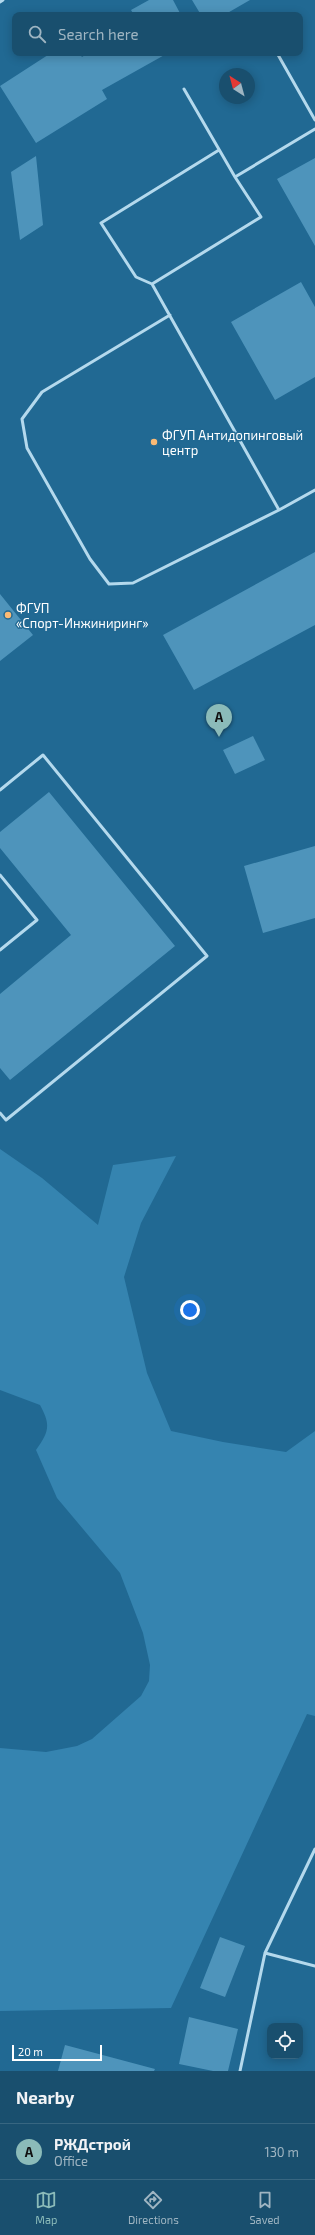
<!DOCTYPE html>
<html lang="en">
<head>
<meta charset="utf-8">
<style>
	:root { --surface:#194f6e; --page:#265976; --text:#f1f3f6; --muted:#9fb5c2; --line:#376681; --accent:#8bbbb9 }
	body { margin:0; font-family:"Exo 2",sans-serif; background:var(--page); color:var(--text) }
	.controls { position:absolute; right:12px; bottom:12px; display:grid; overflow:hidden; border-radius:8px; box-shadow:0 2px 10px #0003 }
	.controls button { width:36px; height:36px; display:grid; place-items:center; padding:0; border:0; border-bottom:1px solid var(--line); background:var(--surface); color:var(--text); font:20px sans-serif }
	.compass { position:absolute; left:219px; top:68px; width:36px; height:36px; border-radius:50%; background:var(--surface); box-shadow:0 2px 10px #0003; rotate:324deg }
	.scale { position:absolute; left:12px; bottom:10px; width:90px; box-sizing:border-box; padding-left:4px; border:2px solid #fff; border-top:0; font-size:11px; line-height:14px; white-space:nowrap; color:#fff; -webkit-text-stroke:3px #216993; paint-order:stroke }
	.you { position:absolute; left:190px; top:1310px; width:14px; height:14px; margin:-10px; border:3px solid #fff; border-radius:50%; background:#1a73e8; box-shadow:0 0 0 6px #1a73e833 }
	.badge { display:grid; place-items:center; width:26px; height:26px; border-radius:50%; background:var(--accent); color:#111; font-size:13px; font-weight:700 }
	.pin { position:absolute; translate:-50% -33px; filter:drop-shadow(0 1px 2px #0008) }
	.pin::after { content:''; position:absolute; top:21px; width:14px; height:12px; background:inherit; clip-path:polygon(0 0,100% 0,50% 100%) }
	.list { margin:0; padding:0; list-style:none }
	h2 { display:flex; justify-content:space-between; align-items:center; height:52px; margin:0; padding:0 16px; font-size:17px }
	h2 small { font-size:13px; font-weight:400; color:var(--muted) }
	.list li { display:grid; grid-template-columns:26px 1fr auto; gap:12px; align-items:center; box-sizing:border-box; height:56px; padding:0 16px; border-top:1px solid var(--line) }
	.list b { display:block; font-size:15px; white-space:nowrap }
	.list p { margin:0; font-size:13px; white-space:nowrap; color:var(--muted) }
	.list em { font-size:13px; font-style:normal; color:var(--muted) }
	.icon { flex:none; width:22px; height:22px; fill:none; stroke:currentColor; stroke-width:2; stroke-linecap:round; stroke-linejoin:round }
	.map { position:relative; flex:none; width:315px; height:2071px; overflow:hidden }
	.search { position:absolute; background:var(--surface); box-shadow:0 2px 10px #0003; left:12px; right:12px; top:12px; height:44px; display:flex; align-items:center; gap:10px; box-sizing:border-box; padding:0 14px; border-radius:8px; color:var(--muted); font-size:15px }
	.sheet { height:108px; background:var(--surface) }
	nav { display:flex; justify-content:space-around; align-items:center; box-sizing:border-box; height:56px; border-top:1px solid var(--line); background:var(--surface); font-size:11px; color:var(--muted) }
	nav a { display:grid; justify-items:center; gap:2px }
	nav .on { color:var(--accent) }
	.map>svg:first-child { display:block }
</style>
</head>
<body>
<div class="map">
<svg width="315" height="2071" viewBox="0 0 315 2071">
	<rect width="100%" height="100%" fill="#216993"/>
	<path fill="#3584b0" d="M0,1149L42,1178L98,1225L113,1165L176,1156L141,1223L124,1277L147,1373L171,1431L223,1442L286,1452L315,1431V1716L307,1714L171,2008L0,2011V1748L46,1752L77,1746L92,1739L141,1696L149,1681L150,1665L143,1633L120,1573L57,1498L36,1450C49,1432 51,1425 40,1405L0,1390Z"/>
	<path fill="#4e94bb" d="M149,0H173L181,15H134L131,10Z
		M192,0H250L224,15H201Z
		M51,53H79L82,57L88,53H168L102,90L107,99L36,143L0,86Z
		M36,156L43,225L20,240L11,172Z
		M315,158V246L277,179Z
		M301,282L315,307V377L275,400L231,322Z
		M315,552V625L194,690L163,635Z
		M0,594L33,635L0,661Z
		M253,736L265,760L235,774L223,750Z
		M49,792L175,946L10,1080L0,1068V994L71,935L0,848V832Z
		M315,846V918L263,933L244,866Z
		M220,1937L245,1946L225,1997L200,1988Z
		M189,2017L238,2029L228,2071H213L179,2064Z
		M65,2045L155,2069L154,2071H58Z"/>
	<g fill="none" stroke-linecap="round" stroke-linejoin="round">
		<path stroke="#b4d9ed" stroke-width="3" d="M0,2L3,0
			M277,53L315,120
			M184,89L235,177
			M315,129L235,177L261,217L152,284L279,510L315,490
			M152,284L136,277L101,223L219,150
			M170,315L42,392L22,419L27,448L90,559L109,584L133,583L279,510
			M0,790L43,755L207,956L6,1120L0,1113
			M0,875L37,920L0,950
			M265,1953L315,1966
			M240,2071L265,1953L315,1849"/>
	</g>
	<g fill="#faba75" stroke="#216993" stroke-width="1.5">
		<circle cx="154" cy="442" r="4"/>
		<circle cx="8" cy="615" r="4"/>
	</g>
	<g text-anchor="middle" stroke-width="3" stroke-linejoin="round" paint-order="stroke">
		<g font-size="13" fill="#fff" stroke="#216993" text-anchor="start">
			<text x="162" y="440">ФГУП Антидопинговый<tspan x="162" dy="15">центр</tspan></text>
			<text x="16" y="613">ФГУП<tspan x="16" dy="15">«Спорт-Инжиниринг»</tspan></text>
		</g>
	</g>
</svg>
<div class="controls">
<button><svg class="icon" aria-label="locate" viewBox="0 0 24 24"><circle cx="12" cy="12" r="6"/><path d="M12 2v4M12 18v4M2 12h4M18 12h4"/></svg></button>
</div>
<svg class="compass" viewBox="-18 -18 36 36"><path d="M0-13l5 13h-10z" fill="#e53935"/><path d="M0 13l5-13h-10z" fill="#9fb5c2"/></svg>
<div class="scale">20 m</div>
<div class="you"></div>
<div class="pin badge" style="left:219px;top:737px">A</div>
<div class="search"><svg class="icon" aria-label="search" viewBox="0 0 24 24"><circle cx="10" cy="10" r="6"/><path d="M15 15l6 6"/></svg>Search here</div>
</div>
<section class="sheet">
<h2>Nearby<small></small></h2>
<ul class="list">
<li><span class="badge">A</span><div><b>РЖДстрой</b><p>Office</p></div><em>130 m</em></li>
</ul>
</section>
<nav>
<a class="on"><svg class="icon" aria-label="map" viewBox="0 0 24 24"><path d="M3 6l6-2 6 2 6-2v14l-6 2-6-2-6 2zM9 4v14M15 6v14"/></svg>Map</a>
<a><svg class="icon" aria-label="directions" viewBox="0 0 24 24"><path d="M12 3l9 9-9 9-9-9zM9 14v-3h6M13 9l2 2-2 2"/></svg>Directions</a>
<a><svg class="icon" aria-label="saved" viewBox="0 0 24 24"><path d="M7 4h10v16l-5-4-5 4z"/></svg>Saved</a>
</nav>
</body>
</html>
